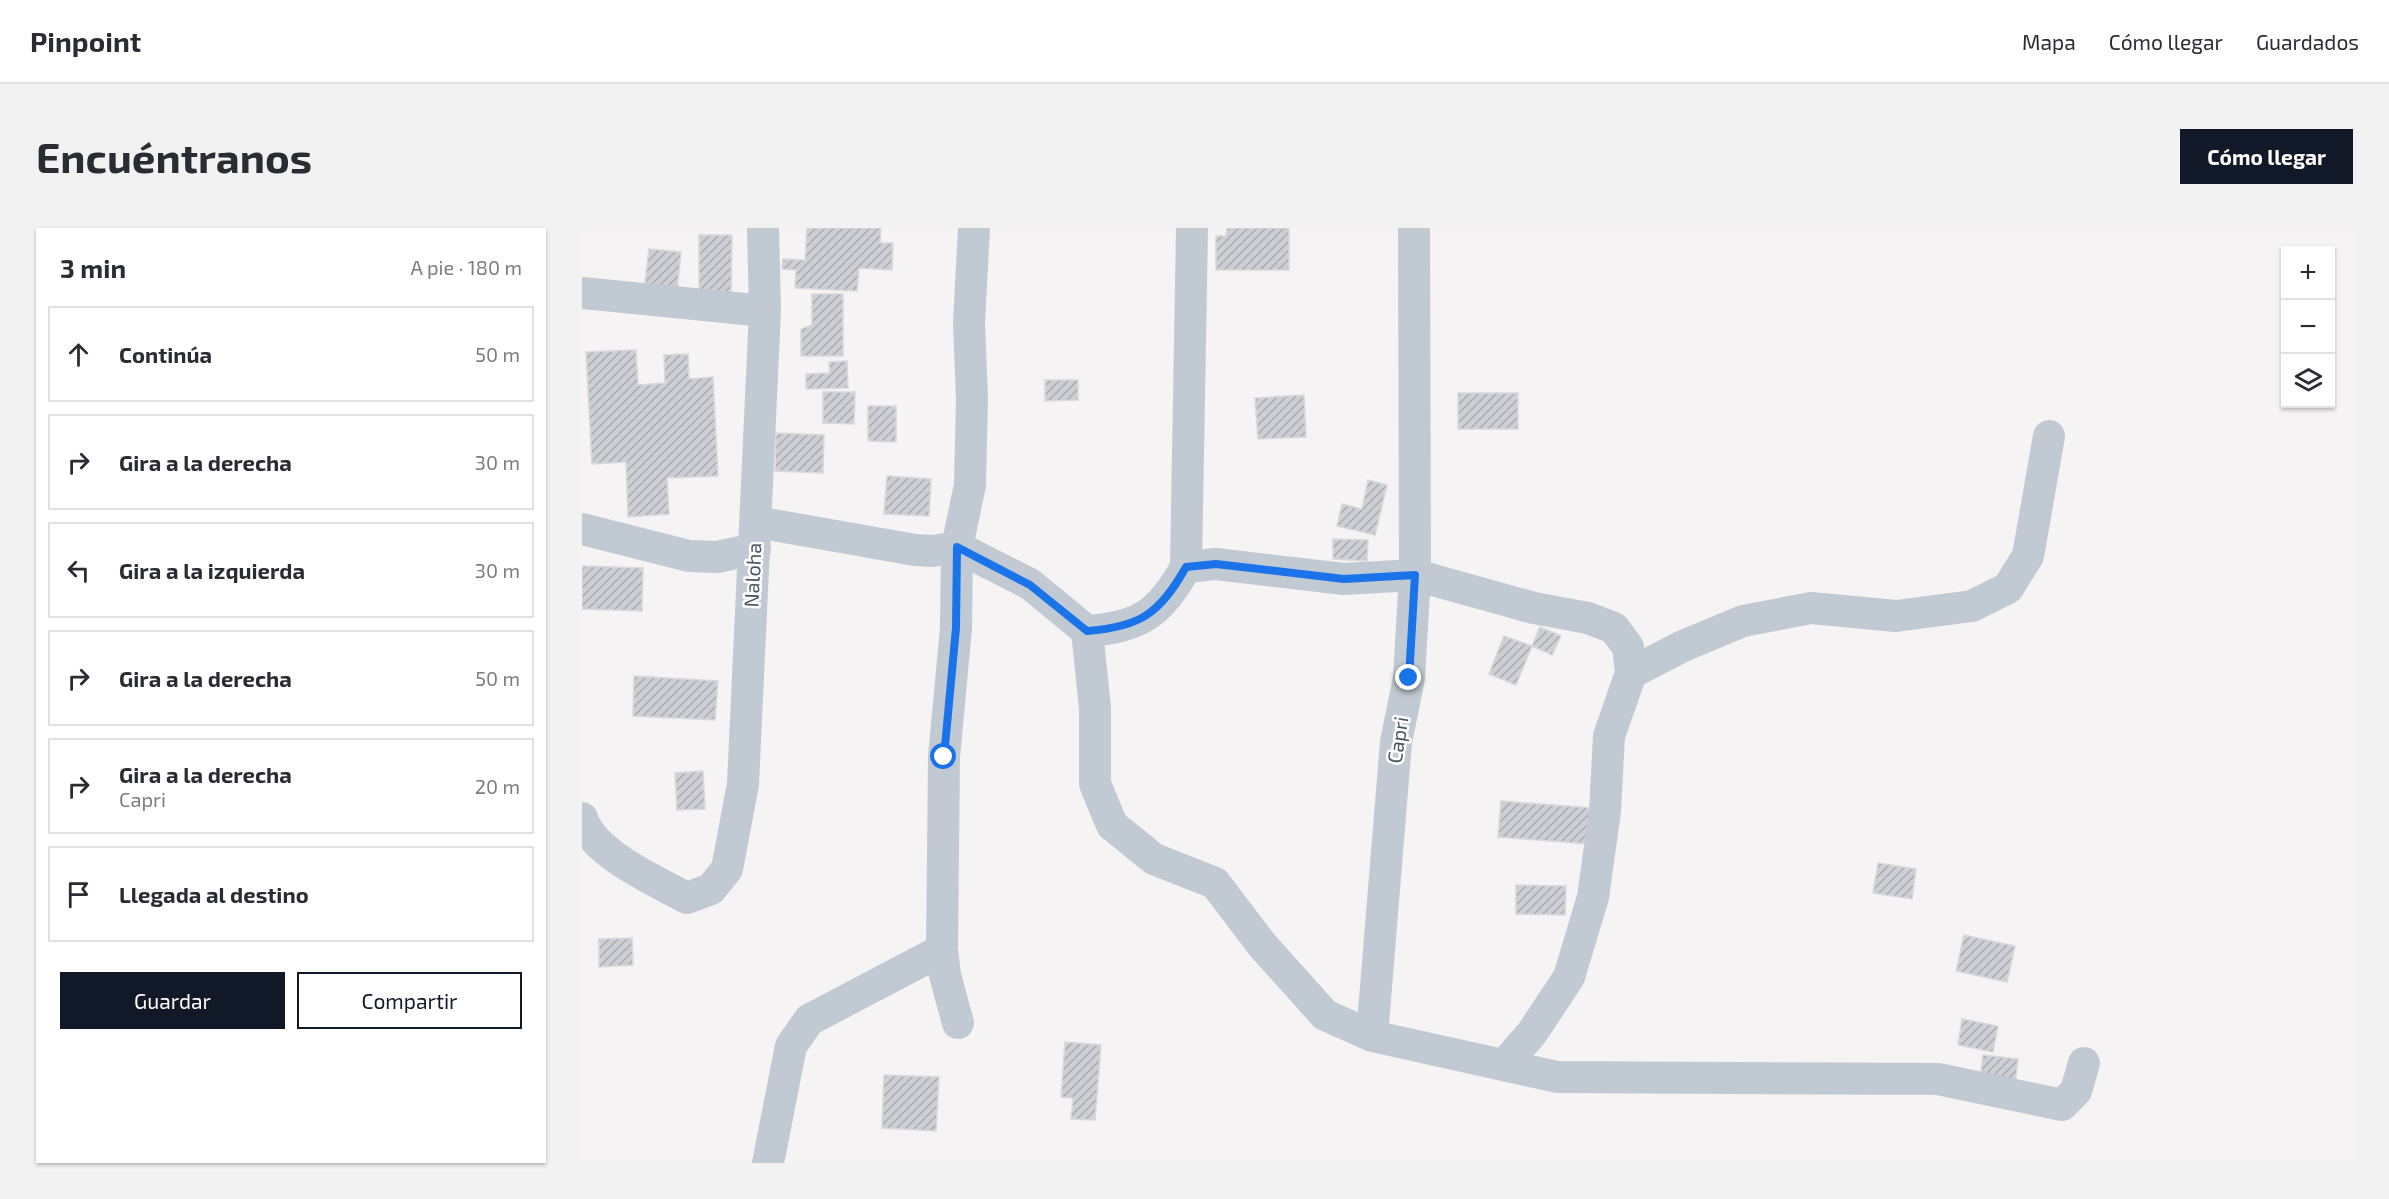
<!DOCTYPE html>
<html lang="es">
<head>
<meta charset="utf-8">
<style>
	:root { --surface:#fff; --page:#f2f2f3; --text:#2b2b33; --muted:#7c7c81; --line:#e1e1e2; --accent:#111827 }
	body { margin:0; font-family:"Exo 2",sans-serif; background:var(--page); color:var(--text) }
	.controls { position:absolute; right:18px; top:18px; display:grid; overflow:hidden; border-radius:0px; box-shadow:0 2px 4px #0004 }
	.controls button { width:54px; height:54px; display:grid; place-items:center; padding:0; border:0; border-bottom:2px solid var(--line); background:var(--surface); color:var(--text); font:30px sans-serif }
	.stop { position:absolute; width:18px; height:18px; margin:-14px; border:4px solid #1a73e8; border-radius:50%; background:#fff }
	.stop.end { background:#1a73e8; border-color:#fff; box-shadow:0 2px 6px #0008 }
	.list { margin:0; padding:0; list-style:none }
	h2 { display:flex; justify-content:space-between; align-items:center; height:78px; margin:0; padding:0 24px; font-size:26px }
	h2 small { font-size:20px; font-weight:400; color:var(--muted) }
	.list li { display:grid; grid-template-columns:39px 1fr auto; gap:18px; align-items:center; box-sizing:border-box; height:96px; margin:0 12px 12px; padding:0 12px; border:2px solid var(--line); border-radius:0px }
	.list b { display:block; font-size:22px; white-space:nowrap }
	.list p { margin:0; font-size:20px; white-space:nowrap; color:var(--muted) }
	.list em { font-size:20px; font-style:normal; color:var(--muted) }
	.actions { display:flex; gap:12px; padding:18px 24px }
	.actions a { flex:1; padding:14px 0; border:2px solid var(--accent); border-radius:0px; text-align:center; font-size:21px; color:var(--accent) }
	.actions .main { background:var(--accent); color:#fff }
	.icon { flex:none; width:33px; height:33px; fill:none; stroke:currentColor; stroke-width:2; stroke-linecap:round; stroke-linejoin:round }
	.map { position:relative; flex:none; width:1771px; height:935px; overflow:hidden; border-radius:0px }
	header { display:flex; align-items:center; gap:36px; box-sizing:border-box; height:84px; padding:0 30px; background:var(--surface); border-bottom:2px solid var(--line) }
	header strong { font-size:28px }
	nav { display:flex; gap:33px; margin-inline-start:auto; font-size:21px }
	.intro { display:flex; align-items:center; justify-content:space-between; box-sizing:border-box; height:144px; padding:0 36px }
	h1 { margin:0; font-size:42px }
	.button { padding:15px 27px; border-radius:0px; background:var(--accent); color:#fff; font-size:21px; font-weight:700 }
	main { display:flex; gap:36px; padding:0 36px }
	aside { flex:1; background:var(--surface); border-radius:0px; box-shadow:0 2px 4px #0004 }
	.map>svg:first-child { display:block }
</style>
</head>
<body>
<header>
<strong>Pinpoint</strong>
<nav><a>Mapa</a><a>Cómo llegar</a><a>Guardados</a></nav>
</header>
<div class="intro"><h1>Encuéntranos</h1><a class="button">Cómo llegar</a></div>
<main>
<aside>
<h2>3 min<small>A pie · 180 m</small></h2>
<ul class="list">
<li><svg class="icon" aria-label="ahead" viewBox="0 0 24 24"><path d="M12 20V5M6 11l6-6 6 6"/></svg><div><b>Continúa</b></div><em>50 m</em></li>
<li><svg class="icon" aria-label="right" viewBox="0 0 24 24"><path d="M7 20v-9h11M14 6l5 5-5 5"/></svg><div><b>Gira a la derecha</b></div><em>30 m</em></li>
<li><svg class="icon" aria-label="left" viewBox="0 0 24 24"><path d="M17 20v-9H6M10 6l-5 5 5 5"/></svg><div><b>Gira a la izquierda</b></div><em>30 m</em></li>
<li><svg class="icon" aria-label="right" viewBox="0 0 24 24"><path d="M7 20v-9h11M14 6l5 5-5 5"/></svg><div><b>Gira a la derecha</b></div><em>50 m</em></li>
<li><svg class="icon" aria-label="right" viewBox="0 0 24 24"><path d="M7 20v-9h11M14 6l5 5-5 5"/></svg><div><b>Gira a la derecha</b><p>Capri</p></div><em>20 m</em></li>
<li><svg class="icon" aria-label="arrive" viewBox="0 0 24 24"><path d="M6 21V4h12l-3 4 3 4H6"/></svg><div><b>Llegada al destino</b></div></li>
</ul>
<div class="actions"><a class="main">Guardar</a><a>Compartir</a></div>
</aside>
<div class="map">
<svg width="1771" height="935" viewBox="0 0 1771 935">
	<defs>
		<pattern id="building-hatch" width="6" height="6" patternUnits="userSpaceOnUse" patternTransform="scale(1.5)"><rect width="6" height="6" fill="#cdcfd5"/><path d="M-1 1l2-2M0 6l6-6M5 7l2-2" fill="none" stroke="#a8abb0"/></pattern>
	</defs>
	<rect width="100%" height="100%" fill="#f5f3f3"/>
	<path fill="url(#building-hatch)" stroke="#d7d9de" stroke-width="1.5" d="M225,0H299L298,15H311L310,42L277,40L275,63L213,60L214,42L200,41L201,31L223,32Z
		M645,0H707V42H634V8H644Z
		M117,7H150L149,70H117Z
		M67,21L99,24L94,74L61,71Z
		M230,66H261V128H219V101L230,97Z
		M54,122L56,157L83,155L82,127L106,126L107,151L131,149L136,248L85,250L87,286L46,289L44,234L10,236L4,124Z
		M265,133L266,160L224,161V146L248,145L247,134Z
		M463,152H496V172L463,173Z
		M241,164H273L272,196L241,195Z
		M876,165H936V201H876Z
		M722,167L724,209L676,211L673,170Z
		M286,178H314V214L286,213Z
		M194,205L242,207L241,245L193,243Z
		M305,248L349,251L347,288L302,286Z
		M786,252L805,257L793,307L755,298L760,276L780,281Z
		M751,311L786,312L785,333L751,331Z
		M0,338L61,340L60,383L0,381Z
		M958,399L979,408L970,427L950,418Z
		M922,408L950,418L934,457L907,446Z
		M52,448L136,453L133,492L51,488Z
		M121,543L123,581L95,582L93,545Z
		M919,573L1010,580L1007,616L916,609Z
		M1296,635L1334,641L1330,671L1291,665Z
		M934,657L984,658L983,687L934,686Z
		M1382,707L1433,718L1425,754L1374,743Z
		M50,710L51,737L17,739V711Z
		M1380,791L1416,798L1411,824L1376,817Z
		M483,814L519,817L513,892L489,891L491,870L479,869Z
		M1401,827L1436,831L1433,857L1398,853Z
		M302,847L357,849L354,903L300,900Z"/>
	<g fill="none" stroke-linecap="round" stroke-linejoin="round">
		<path stroke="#c1cad2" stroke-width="32" d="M0,65L183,83
			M174,294L333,322L351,323L375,319L448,356L505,403C559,399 578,385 604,339L634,336L762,351L833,347L952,380L1006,390L1032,400L1046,419L1049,445L1027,508L1023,583L1011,669L987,749L950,805L923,836
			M0,301L107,328L135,329L173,321
			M604,339L610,0
			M505,403L513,480V556L530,597L572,631L633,655L681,718L743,787L790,808L975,849L1356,851L1480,877L1494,863L1502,835
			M1049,445L1101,418L1161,393L1229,380L1314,388L1390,378L1426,360L1446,328L1467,208
			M0,590C11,626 74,653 105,670L129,661L145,641L161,556L183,83L181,0
			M376,795L363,747L360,722L362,529L374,400L375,319L388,257L390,171L387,95L392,0
			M790,808L814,514L827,450L833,347L832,0
			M186,935L209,818L227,792L360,722"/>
	</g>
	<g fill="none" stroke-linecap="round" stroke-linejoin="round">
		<path stroke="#1a73e8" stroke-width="8" d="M362,529L374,400L375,319L448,357L505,403C559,399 578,385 604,339L634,336L762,351L833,347L827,450"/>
	</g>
	<g text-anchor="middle" stroke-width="5" stroke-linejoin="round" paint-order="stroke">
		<g font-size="20" fill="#4a5661" stroke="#fff">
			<text transform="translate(171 347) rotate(-87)" y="7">Naloha</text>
			<text transform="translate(816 512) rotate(-81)" y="7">Capri</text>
		</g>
	</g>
</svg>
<div class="controls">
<button>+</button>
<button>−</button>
<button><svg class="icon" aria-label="layers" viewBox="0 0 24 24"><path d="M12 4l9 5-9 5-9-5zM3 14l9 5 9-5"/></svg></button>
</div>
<div class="stop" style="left:362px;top:529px"></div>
<div class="stop end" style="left:827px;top:450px"></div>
</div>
</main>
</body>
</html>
